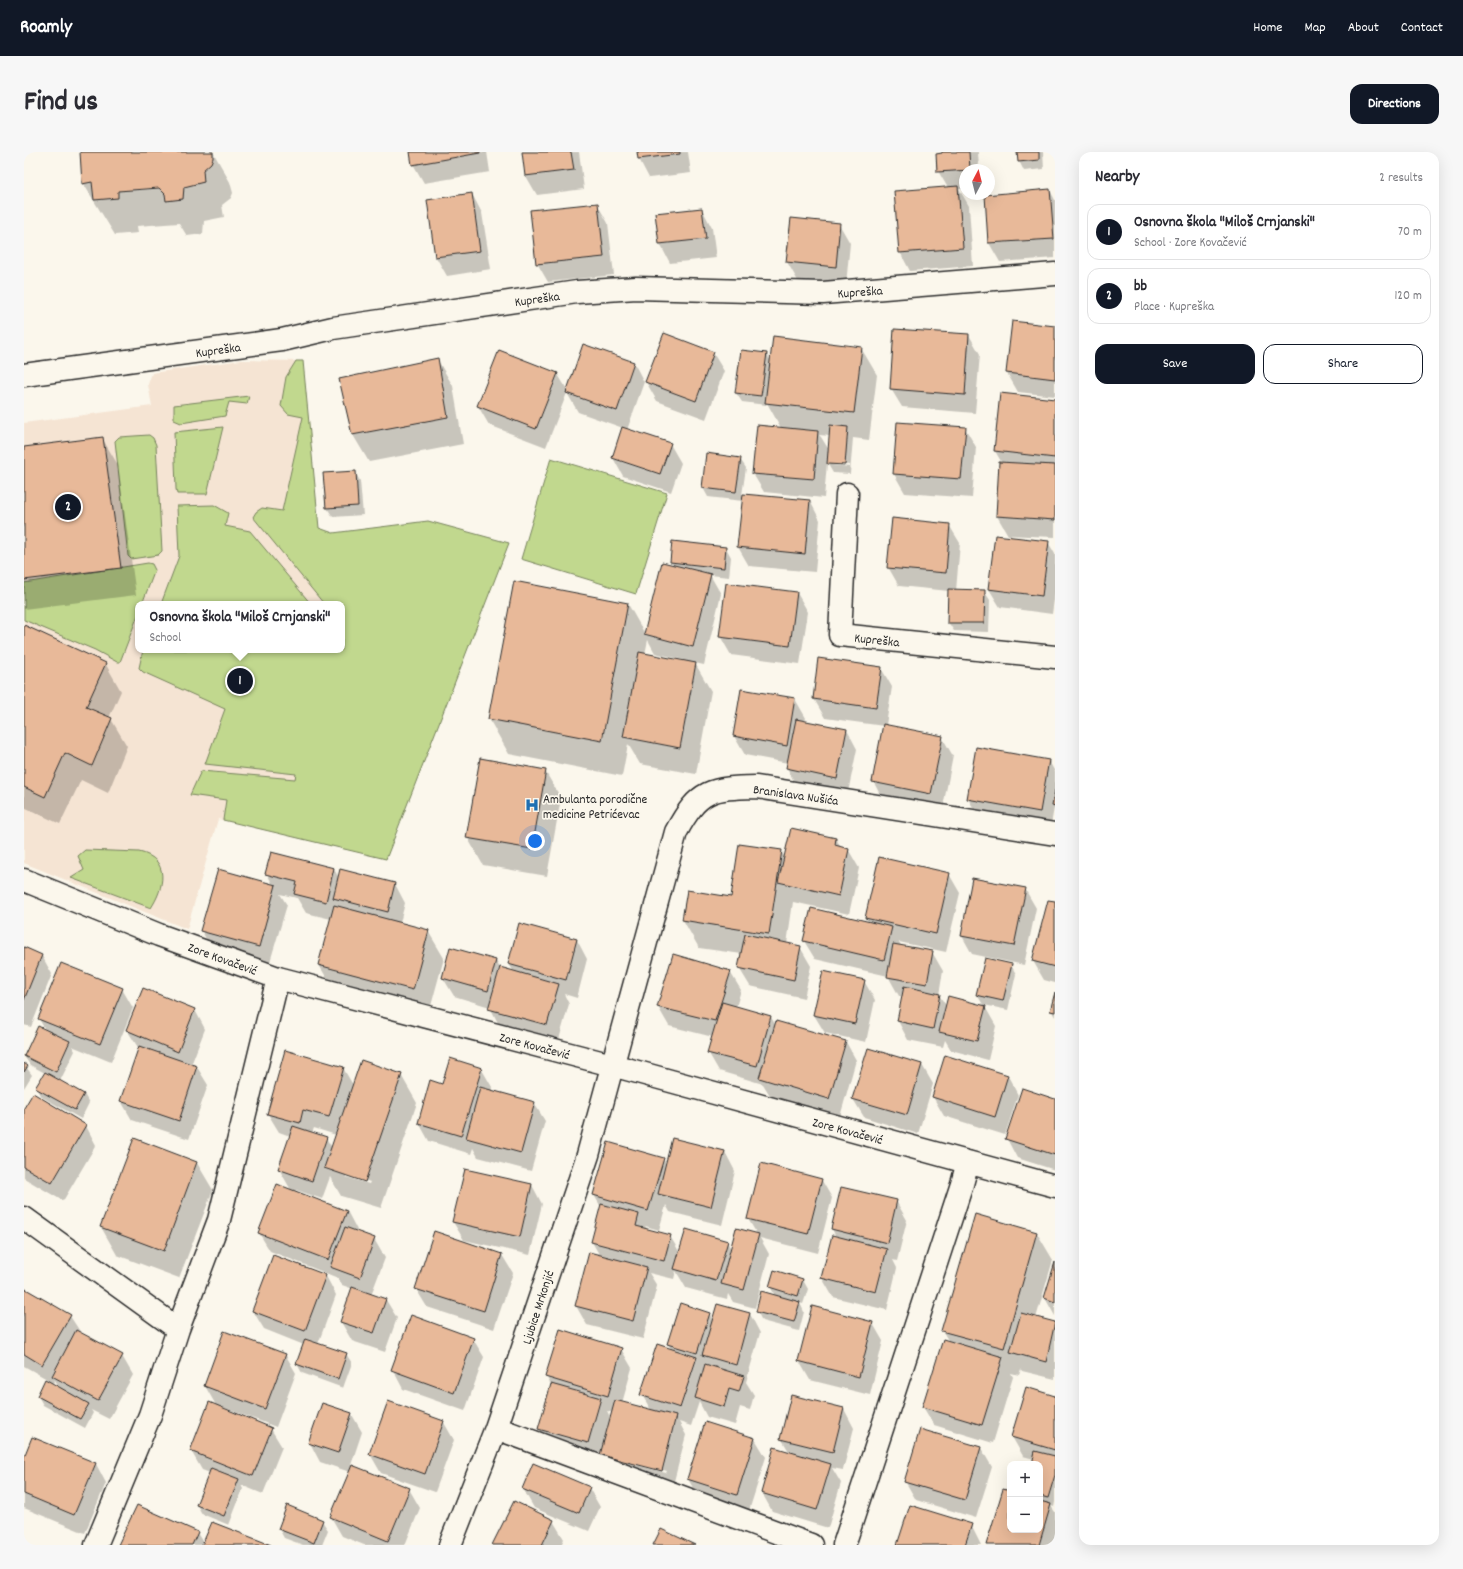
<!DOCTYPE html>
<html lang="en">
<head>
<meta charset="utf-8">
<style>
	:root { --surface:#fff; --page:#f7f7f7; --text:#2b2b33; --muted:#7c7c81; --line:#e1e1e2; --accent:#111827 }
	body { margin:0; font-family:Dekko,sans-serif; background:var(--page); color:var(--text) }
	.controls { position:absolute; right:12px; bottom:12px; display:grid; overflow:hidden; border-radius:8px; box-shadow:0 4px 16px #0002 }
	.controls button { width:36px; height:36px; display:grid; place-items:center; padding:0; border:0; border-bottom:1px solid var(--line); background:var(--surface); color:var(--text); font:20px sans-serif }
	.compass { position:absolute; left:935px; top:12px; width:36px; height:36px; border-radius:50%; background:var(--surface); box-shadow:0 4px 16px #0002; rotate:7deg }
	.you { position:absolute; left:511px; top:689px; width:14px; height:14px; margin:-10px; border:3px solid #fff; border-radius:50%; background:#1a73e8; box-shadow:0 0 0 6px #1a73e833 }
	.badge { display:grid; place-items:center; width:26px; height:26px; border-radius:50%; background:var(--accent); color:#fff; font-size:13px; font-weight:700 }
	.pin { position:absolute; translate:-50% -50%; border:2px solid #fff; box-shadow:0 1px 4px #0006 }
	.popup { position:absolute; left:111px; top:449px; width:210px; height:52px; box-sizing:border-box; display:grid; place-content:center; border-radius:8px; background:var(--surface); filter:drop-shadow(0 1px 3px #0005); font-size:13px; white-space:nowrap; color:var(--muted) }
	.popup b { font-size:15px; color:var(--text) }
	.popup::after { content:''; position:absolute; left:50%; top:100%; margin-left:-8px; border:8px solid transparent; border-top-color:var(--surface) }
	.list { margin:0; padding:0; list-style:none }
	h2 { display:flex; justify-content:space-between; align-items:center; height:52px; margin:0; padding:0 16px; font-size:17px }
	h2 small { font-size:13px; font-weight:400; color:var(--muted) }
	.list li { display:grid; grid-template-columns:26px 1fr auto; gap:12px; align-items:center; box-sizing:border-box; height:56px; margin:0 8px 8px; padding:0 8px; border:1px solid var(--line); border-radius:12px }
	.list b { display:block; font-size:15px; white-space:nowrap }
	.list p { margin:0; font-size:13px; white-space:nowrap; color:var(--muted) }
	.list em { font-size:13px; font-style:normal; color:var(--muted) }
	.actions { display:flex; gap:8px; padding:12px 16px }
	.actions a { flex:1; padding:9px 0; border:1px solid var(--accent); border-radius:12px; text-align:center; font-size:14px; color:var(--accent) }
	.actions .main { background:var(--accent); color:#fff }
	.map { position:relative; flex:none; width:1031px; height:1393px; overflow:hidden; border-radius:12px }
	header { display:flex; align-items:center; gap:24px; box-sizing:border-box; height:56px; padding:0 20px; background:var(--accent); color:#fff }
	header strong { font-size:19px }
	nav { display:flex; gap:22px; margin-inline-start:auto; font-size:14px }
	.intro { display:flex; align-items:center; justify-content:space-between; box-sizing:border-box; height:96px; padding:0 24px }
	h1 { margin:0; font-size:28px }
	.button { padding:10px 18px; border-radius:12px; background:var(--accent); color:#fff; font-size:14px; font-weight:700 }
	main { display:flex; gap:24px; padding:0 24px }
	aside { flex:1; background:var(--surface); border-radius:12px; box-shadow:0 4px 16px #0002 }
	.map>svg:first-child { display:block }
</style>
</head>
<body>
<header>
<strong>Roamly</strong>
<nav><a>Home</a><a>Map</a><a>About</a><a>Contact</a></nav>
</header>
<div class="intro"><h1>Find us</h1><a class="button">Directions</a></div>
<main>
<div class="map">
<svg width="1031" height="1393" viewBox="0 0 1031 1393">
	<rect width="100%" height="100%" fill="#fbf7ec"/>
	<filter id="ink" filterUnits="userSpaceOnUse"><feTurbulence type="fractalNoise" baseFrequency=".025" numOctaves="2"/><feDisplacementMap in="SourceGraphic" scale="8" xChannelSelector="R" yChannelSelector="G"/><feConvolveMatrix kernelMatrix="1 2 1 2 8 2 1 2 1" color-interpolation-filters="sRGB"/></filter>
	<g filter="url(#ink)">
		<path fill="#f5e4d3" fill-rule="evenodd" d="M217,208L279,209L295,376L309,381L404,369L485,391L362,707L194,667L163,777L0,711V271L128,254L124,232L128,221ZM114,452H318V498H114Z"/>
		<path fill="#c1d88e" stroke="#76825c" d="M272,209H279L295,376L309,381L404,369L485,391L362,707L199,668L202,648L166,643L177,619L271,627L272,622L181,612L201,557L119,520L115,516L119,498H318V452H300L229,365L232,360L238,356L258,359L279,265L264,262L257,254L262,225Z
			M225,244L223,252L205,250L201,264L157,271L150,268V253Z
			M199,275L183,342H153L152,337L150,280Z
			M125,283L129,286L132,293L138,399L134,403L107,407L104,404L91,289L95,285Z
			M527,306L643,341L612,442L497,407Z
			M190,353L204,361L201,374L226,379L287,452H137L155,404L153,354Z
			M124,411L128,412L131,418L118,452H114V463L96,510H93L71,498L0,468V431Z
			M61,698L115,700C147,707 140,736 127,756L47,726L60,718L54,704Z"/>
		<path fill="#0003" fill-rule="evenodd" d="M57,0H189L206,30L209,41L207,46L198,53L200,65L180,69L179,82L163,84L155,71L113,74L114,81L91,83L59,31Z
			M387,0H463L466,20L400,31L389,12Z
			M499,0H555L560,37L513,43L502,24Z
			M614,0H664L667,21L625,26L615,7Z
			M919,0H954L955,18H941V37H935L945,54L949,114L886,119L876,100L924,36L914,19Z
			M994,0H1019L1020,17L1000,19L995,9Z
			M1026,38L1031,48V106L976,110L965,91L962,44Z
			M448,42L458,61L467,117L423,124L412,105L404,49Z
			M573,52L584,71L590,123L524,130L513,111Z
			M678,57L688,76L692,106L646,111L636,92L632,62Z
			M815,72L826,91L822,133L774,129L763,110Z
			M989,171L1031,175V244L994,240L983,221Z
			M945,183L956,202L951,261L878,255L867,237Z
			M560,193L610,211L620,230L603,278L646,292L657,311L647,340L599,324L589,306L599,276L554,260L543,241L522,295L465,273L454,254L533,221L544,239Z
			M837,196L853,223L845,288L829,286L826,322L809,321L803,311L800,346L740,340L729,322L757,276L743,251L742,253L718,250L712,241L743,202L747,210ZM795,283L806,284L805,298L797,285ZM808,311L826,313V315L808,313Z
			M689,201L700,219L682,267L633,249L622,230Z
			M413,207L429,234L439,292L345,310L329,283L317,228Z
			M1031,248V385L984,383L973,364L978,311L971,299Z
			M941,276L952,295L948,346L881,341L870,322Z
			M78,286L94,313L112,443L0,457V296Z
			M716,307L722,316L718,343L786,349L796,368L791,420L725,414L714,395L719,349L684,345L679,336Z
			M331,320L336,329L339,363L309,365L303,356Z
			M925,373L936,391L932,439H960L966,448L965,480L930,479L924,470L925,439L875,434L864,415Z
			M1024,390L1031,402V440L1028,462L976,455L965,437Z
			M702,396L707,405L705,425L686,423L697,442L680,513L671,511L687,539L672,622L616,612L604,592L598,624L485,602L465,567L491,431L604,452L621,482L650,414L647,410ZM624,488L631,501L660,508L659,510L621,502Z
			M773,441L784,460L776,512L707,503L696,484Z
			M0,474L81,511L97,539L85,566L87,567L103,594L84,641L57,628L36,672L0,655Z
			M857,516L868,535L862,573L918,585L929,604L918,660L859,648L849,629L860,574L801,566L790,547Z
			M771,547L782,566L781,569L823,578L833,597L823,645L773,635L763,616L764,611L721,603L710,584Z
			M1025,609L1031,620V658L1030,656L1026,678L955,665L944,647Z
			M521,619L537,646L523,724L459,713L443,685Z
			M812,686L817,696L824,697L835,716L825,762L769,750L763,792L776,795L787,814L780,846L726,834L715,816L718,802L675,796L659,768L663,739L708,746L757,699L761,706Z
			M248,702L310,717L315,726L371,732L381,751L376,771L404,779L420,806L404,865L311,840L295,813L307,767L282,761L273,746L256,742L263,753L245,813L188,797L177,778L249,733L243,722Z
			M925,722L936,741L922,800L875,790L878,795L908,800L919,819L915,843L923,855L960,854L953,843L987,813L992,822L984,858L960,853L972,874L964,908L927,898L921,888L919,895L884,888L874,869L879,844H875L864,824L791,807L780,789L845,771L842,766Z
			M1001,737L1012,756L1000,813L948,802L938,784Z
			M1031,750V831L1020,828L1009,809Z
			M553,788L563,807L553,846L540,842L545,852L534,891L476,875L466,855L430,844L419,826L472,809L476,816L490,820L485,812Z
			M0,797L18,804L28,822L7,875L0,873Z
			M706,820L717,838L712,855L747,865L752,874L822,890L832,908L816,965L747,945L739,932L695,919L684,900L689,885L645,874L634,855Z
			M840,829L851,848L842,890L801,881L790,863Z
			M98,837L109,856L87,910L48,894L51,899L36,929L60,942L65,951L57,967L18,945L13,936L21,921L6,913L0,904L22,879L15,867Z
			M1031,844V865L1027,858Z
			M171,858L181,877L167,913L173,915L184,933L165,987L108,968L97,949L115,897L103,878Z
			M0,912L8,923L0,936Z
			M898,913L909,932L894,982L840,965L829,947Z
			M319,916L329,933L377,923L393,951L357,1056L317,1044L306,1025L298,1047L272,1038L271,1040L323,1059L333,1078L332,1080L350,1087L361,1106L347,1143L362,1148L373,1166L361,1200L328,1189L317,1170L329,1137L318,1133L314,1126L246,1099L235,1081L267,1038L255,1017L266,984L255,980L244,962ZM290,976L312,983L308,996L302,986L288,981ZM322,1022L346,1030L345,1032L322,1025Z
			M457,916L468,935L467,939L510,951L521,969L507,1019L454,1005L449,996L447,1002L405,989L395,971L419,933Z
			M984,924L994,943L981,983L920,964L909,945Z
			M9,943L62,974L72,993L39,1049L0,1026V958Z
			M1031,948V1018L993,1006L983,987Z
			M110,988L173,1011L189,1038L155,1126L93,1103L77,1075Z
			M701,1000L711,1019L698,1073L646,1060L642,1053L635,1078L621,1074L623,1077L646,1084L656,1101L703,1090L707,1097L733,1082L724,1067L797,1027L808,1046L794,1101L736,1086L745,1102L731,1156L709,1150L704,1142L703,1147L662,1136L652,1119L650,1127L625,1121L633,1134L619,1187L563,1173L552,1154L576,1104L568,1090L577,1055L570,1043L639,1007L642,1012Z
			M508,1033L518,1052L506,1103L440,1088L429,1070Z
			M817,1036L872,1049L883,1068L873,1109L869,1108L873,1116L863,1158L809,1145L798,1126L812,1085L808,1077Z
			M951,1064L1013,1081L1029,1108L1012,1166L1031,1171V1227L998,1219L997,1217L995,1223L987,1221L989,1225L969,1291L910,1273L899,1255L925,1190L918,1178Z
			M478,1103L489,1121L470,1177L403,1155L392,1137Z
			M249,1104L302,1124L312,1143L294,1192L322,1202L328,1211L319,1236L278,1221L273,1212L280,1193L240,1177L229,1159Z
			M1031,1113V1164L1021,1146Z
			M779,1128L784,1137L779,1152L776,1151L780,1160L775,1179L738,1169L733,1159L751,1144L746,1134Z
			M0,1137L46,1164L57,1181L98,1204L109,1223L85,1267L67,1258L69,1261L61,1276L19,1253L14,1244L23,1227L0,1214ZM31,1228L36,1237L28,1232Z
			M685,1161L689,1169L726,1162L736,1181L722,1230L730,1243L726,1258L716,1255L711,1273L683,1265L675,1250L667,1274L655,1270L662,1283L648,1337L588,1321L577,1302L575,1309L526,1295L515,1277L527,1233L522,1224L597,1197L608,1216L598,1251L627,1258L618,1243L648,1198L644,1192ZM583,1259L588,1260L587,1266ZM591,1305L643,1319L642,1321L591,1307Z
			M848,1170L859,1189L846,1243L786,1228L775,1209Z
			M449,1187L460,1205L441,1259L379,1237L369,1218Z
			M261,1202L272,1221L252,1275L198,1255V1256L247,1277L258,1295L239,1342L217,1333L219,1337L205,1373L178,1362L173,1353L186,1321L178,1318L167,1299L193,1255L181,1234Z
			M1031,1245V1350L1030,1355L1027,1354L1031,1360V1393H963L986,1340V1378H1016V1312H1009L1010,1307L999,1304L988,1285Z
			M820,1257L830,1276L819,1318L808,1316L817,1331L804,1376L748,1359L738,1341L766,1301L757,1286Z
			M327,1261L338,1280L327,1313L385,1337L396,1356L381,1393H340L318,1384L307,1365L326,1320L296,1310L286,1291Z
			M419,1269L430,1288L411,1340L357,1321L346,1302Z
			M897,1278L957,1296L968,1315L952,1366L892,1348L881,1329Z
			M731,1287L742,1305L724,1362L675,1346L664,1327Z
			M0,1307L72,1312L82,1331L61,1381L0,1356Z
			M565,1336L576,1355L565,1379L510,1356L499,1337Z
			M298,1369L304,1378L298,1393H279L260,1386L255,1377Z
			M529,1369L540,1387L537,1393H469Z
			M947,1373L957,1393H874Z
			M173,1381L180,1392L244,1393H96Z"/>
		<path fill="#e8b999" stroke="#2b2b2b" d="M56,0H189V6L187,11L179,18L180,30L160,35L159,47L142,49L141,42L135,36L94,39V46L70,48L68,30L58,32Z
			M386,0H456V1L388,13Z
			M498,0H547L550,18L501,24Z
			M613,0H656V2L614,7Z
			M918,0H945L946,18L913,20L912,2L918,1Z
			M993,0H1015V8L994,10Z
			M934,34L939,96L875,101L870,39Z
			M1026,37L1030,87L964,91L961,43Z
			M448,41L456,99L411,105L403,48Z
			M574,51L580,105L512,112L506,58Z
			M678,56L682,87L635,92L631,61Z
			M767,66L816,71L812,115L762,110Z
			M988,169L1031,174V227L982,221Z
			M870,177L945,182L941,243L866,237Z
			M640,181L690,200L672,249L621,230Z
			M749,184L838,195L830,261L741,251Z
			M559,192L610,210L593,259L542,241Z
			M475,198L534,221L512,277L453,254Z
			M717,198L743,201L737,244L711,241Z
			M414,206L424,265L328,283L315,227Z
			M976,241L1031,247V306L970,299Z
			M873,270L942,275L937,327L869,322Z
			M733,273L794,279L790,327L728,322Z
			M806,273L824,275L821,313L803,312Z
			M598,275L647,291L636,322L588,306Z
			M79,285L97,416L0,428V295Z
			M682,301L717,306L712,340L678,336Z
			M975,310L1031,313V368L972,364Z
			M332,319L334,354L302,356L299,321Z
			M719,342L786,348L781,402L713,395Z
			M868,366L926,372L922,421L863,416Z
			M971,383L1025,389L1018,444L964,437Z
			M648,389L702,395L700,416L646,410Z
			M638,410L687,422L669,495L620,482Z
			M490,429L604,451L578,589L464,567Z
			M702,431L773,440L766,494L695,485Z
			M924,437L961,438L960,471H923Z
			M0,473L82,511L62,555L88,566L68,614L41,601L21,645L0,635Z
			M615,500L672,511L656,596L599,585Z
			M794,506L858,515L852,556L789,547Z
			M717,537L771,546L763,594L709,584Z
			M772,567L823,577L813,627L762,616Z
			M859,572L919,584L907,642L848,630Z
			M952,595L1025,608L1016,660L943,647Z
			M456,606L522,618L508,697L442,686Z
			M1031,638V655L1028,654Z
			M767,676L812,686L811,693L825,697L815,744L754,730Z
			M715,692L758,698L745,782L658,768L663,738L707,745Z
			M247,700L310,716L302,750L270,742L273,730L241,722Z
			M855,705L926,721L912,782L841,766Z
			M194,717L252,733L235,795L176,779Z
			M316,717L371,731L364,760L309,746Z
			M948,726L1002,736L990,794L937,784Z
			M1024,748L1031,749V815L1008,809Z
			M310,753L405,778L389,838L294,813Z
			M787,756L868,775L860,808L779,789Z
			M495,771L553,787L542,828L484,812Z
			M721,782L777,794L770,828L714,816Z
			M869,792L909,799L903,832L863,825Z
			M0,795L18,803L0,848Z
			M426,795L472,808L464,839L418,826Z
			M649,802L707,819L691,869L633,855Z
			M961,806L988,812L979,849L952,843Z
			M37,811L99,836L76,892L14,867Z
			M476,815L535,832L523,873L464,857Z
			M799,819L841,828L831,872L789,863Z
			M880,834L916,842L909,877L873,869Z
			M119,836L171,857L154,900L102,878Z
			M1031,840V860L1026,859Z
			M924,844L962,854L953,889L915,880Z
			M698,850L747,864L733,914L683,901Z
			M752,869L822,889L805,947L735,926Z
			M14,874L46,889L32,920L0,904Z
			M115,894L173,914L155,969L96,949Z
			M844,896L898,912L883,963L828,947Z
			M261,898L320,915L305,965L279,958L276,971L243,962Z
			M921,903L984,923L971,965L908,945Z
			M426,906L458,916L437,984L394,971L406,928L418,932Z
			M337,908L378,922L341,1030L300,1016Z
			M0,911L4,914L0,920Z
			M21,920L60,942L51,958L11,936Z
			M456,935L511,950L497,1001L442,986Z
			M998,936L1031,947V1003L981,987Z
			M9,941L62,973L28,1031L0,1015V956Z
			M269,974L303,985L288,1029L254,1017Z
			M110,986L173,1010L140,1099L76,1075Z
			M648,986L701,999L687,1055L634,1042Z
			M584,990L640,1006L624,1059L569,1043Z
			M737,1011L798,1027L784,1082L723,1067Z
			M441,1017L508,1032L496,1085L428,1070Z
			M253,1032L323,1059L304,1108L234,1081Z
			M817,1035L873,1048L863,1091L807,1077Z
			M577,1052L615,1062L612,1074L647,1083L640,1109L567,1090Z
			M951,1062L1013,1080L980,1196L917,1179Z
			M321,1075L351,1086L336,1126L306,1115Z
			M712,1076L735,1082L720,1138L697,1132Z
			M662,1077L704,1089L692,1129L650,1117Z
			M410,1079L478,1102L460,1159L391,1137Z
			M808,1083L863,1097L852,1140L797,1126Z
			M565,1100L623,1115L609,1169L551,1154Z
			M249,1103L302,1123L281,1179L228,1159Z
			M1031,1110V1150L1020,1146Z
			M750,1118L779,1127L774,1144L745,1135Z
			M328,1135L362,1147L350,1181L316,1170Z
			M0,1136L47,1163L18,1213L0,1202Z
			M737,1139L776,1150L770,1170L732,1160Z
			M656,1151L686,1161L673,1201L643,1192Z
			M693,1152L726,1161L712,1213L678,1203Z
			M788,1154L849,1170L835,1225L774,1209Z
			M997,1161L1031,1170L1022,1210L986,1200Z
			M387,1163L450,1186L430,1241L367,1218Z
			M536,1177L598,1196L584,1244L521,1225Z
			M52,1178L99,1203L74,1249L28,1224Z
			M200,1179L262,1202L241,1257L180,1234Z
			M281,1187L323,1201L314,1227L272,1212Z
			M919,1187L979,1205L958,1273L898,1255Z
			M633,1192L673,1205L656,1256L616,1243Z
			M681,1212L720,1224L715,1240L705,1237L700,1255L671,1246Z
			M21,1227L65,1252L56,1267L13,1244Z
			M527,1232L577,1246L564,1291L514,1277Z
			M1002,1235L1031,1244V1298L987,1285Z
			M767,1243L820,1256L809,1300L756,1287Z
			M591,1248L652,1264L638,1319L576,1303Z
			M364,1249L420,1269L401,1322L345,1302Z
			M185,1250L248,1276L229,1324L166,1299Z
			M298,1251L328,1261L314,1301L284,1291Z
			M681,1270L731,1286L713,1343L663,1327Z
			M896,1277L957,1295L941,1348L880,1330Z
			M8,1285L72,1311L50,1363L0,1342V1305Z
			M750,1295L807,1312L793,1358L737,1341Z
			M1011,1299L1031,1304V1323L1024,1346L1016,1344V1312H1008Z
			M509,1311L566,1335L555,1361L498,1337Z
			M328,1313L386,1336L364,1389L306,1365Z
			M187,1316L215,1327L200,1364L172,1353Z
			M979,1337L986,1339V1378H1016V1349L1027,1352L1015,1393H962Z
			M490,1349L530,1368L518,1393H468Z
			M113,1353L174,1380L168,1393H94Z
			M263,1353L299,1368L290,1391L254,1377Z
			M886,1353L948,1372L941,1393H873Z
			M188,1370L247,1393H178Z
			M637,1377L671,1393H629Z"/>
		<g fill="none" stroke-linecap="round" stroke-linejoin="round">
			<defs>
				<path id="minor" d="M0,223L258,188L309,176L553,140L612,136L799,141L1031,122
					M823,342L816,483L1031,505
					M0,728L135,783L254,826L588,913L1031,1034
					M0,1066L154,1177L126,1263L72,1393
					M154,1177L195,1068L254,826
					M472,1276L787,1393
					M426,1393L472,1276L564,1003L652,680C675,637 687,636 733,635L1031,682
					M820,1393L938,1032L944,1010"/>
			</defs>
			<use href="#minor" stroke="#2b2b2b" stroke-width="25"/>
			<use href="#minor" stroke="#fbf7ec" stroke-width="22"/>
		</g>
	</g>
	<defs>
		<symbol id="hospital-bare" viewBox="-9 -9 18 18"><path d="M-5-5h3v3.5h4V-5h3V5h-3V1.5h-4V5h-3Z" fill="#1f6fb2" stroke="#fbf7ec" stroke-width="2.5" paint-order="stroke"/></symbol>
	</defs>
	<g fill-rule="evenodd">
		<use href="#hospital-bare" x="498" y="643" width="20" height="20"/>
	</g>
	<g text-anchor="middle" stroke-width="3.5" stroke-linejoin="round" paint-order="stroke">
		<g font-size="13" fill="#2b2b2b" stroke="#fbf7ec">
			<text transform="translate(836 139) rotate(-4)" y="5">Kupreška</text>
			<text transform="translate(513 146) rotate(-8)" y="5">Kupreška</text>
			<text transform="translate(194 197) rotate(-8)" y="5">Kupreška</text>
			<text transform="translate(853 487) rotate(6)" y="5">Kupreška</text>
			<text transform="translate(772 642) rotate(8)" y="5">Branislava Nušića</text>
			<text transform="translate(199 806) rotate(20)" y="5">Zore Kovačević</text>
			<text transform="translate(511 893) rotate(15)" y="5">Zore Kovačević</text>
			<text transform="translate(824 978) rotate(15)" y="5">Zore Kovačević</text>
			<text transform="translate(513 1155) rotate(-72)" y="5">Ljubice Mrkonjić</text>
		</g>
		<g font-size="13" fill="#2b2b2b" stroke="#fbf7ec" text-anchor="start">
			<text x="519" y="651">Ambulanta porodične<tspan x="519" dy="15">medicine Petrićevac</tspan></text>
		</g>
	</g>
</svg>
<div class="controls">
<button>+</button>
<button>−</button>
</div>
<svg class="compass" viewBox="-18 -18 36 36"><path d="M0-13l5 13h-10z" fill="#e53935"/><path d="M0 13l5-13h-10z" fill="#7c7c81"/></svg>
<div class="you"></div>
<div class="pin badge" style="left:216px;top:529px">1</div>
<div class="popup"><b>Osnovna škola &quot;Miloš Crnjanski&quot;</b>School</div>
<div class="pin badge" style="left:44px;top:355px">2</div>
</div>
<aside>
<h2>Nearby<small>2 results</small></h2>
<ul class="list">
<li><span class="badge">1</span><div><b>Osnovna škola &quot;Miloš Crnjanski&quot;</b><p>School · Zore Kovačević</p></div><em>70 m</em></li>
<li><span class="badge">2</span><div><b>bb</b><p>Place · Kupreška</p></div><em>120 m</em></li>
</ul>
<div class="actions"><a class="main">Save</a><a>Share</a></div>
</aside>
</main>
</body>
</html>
